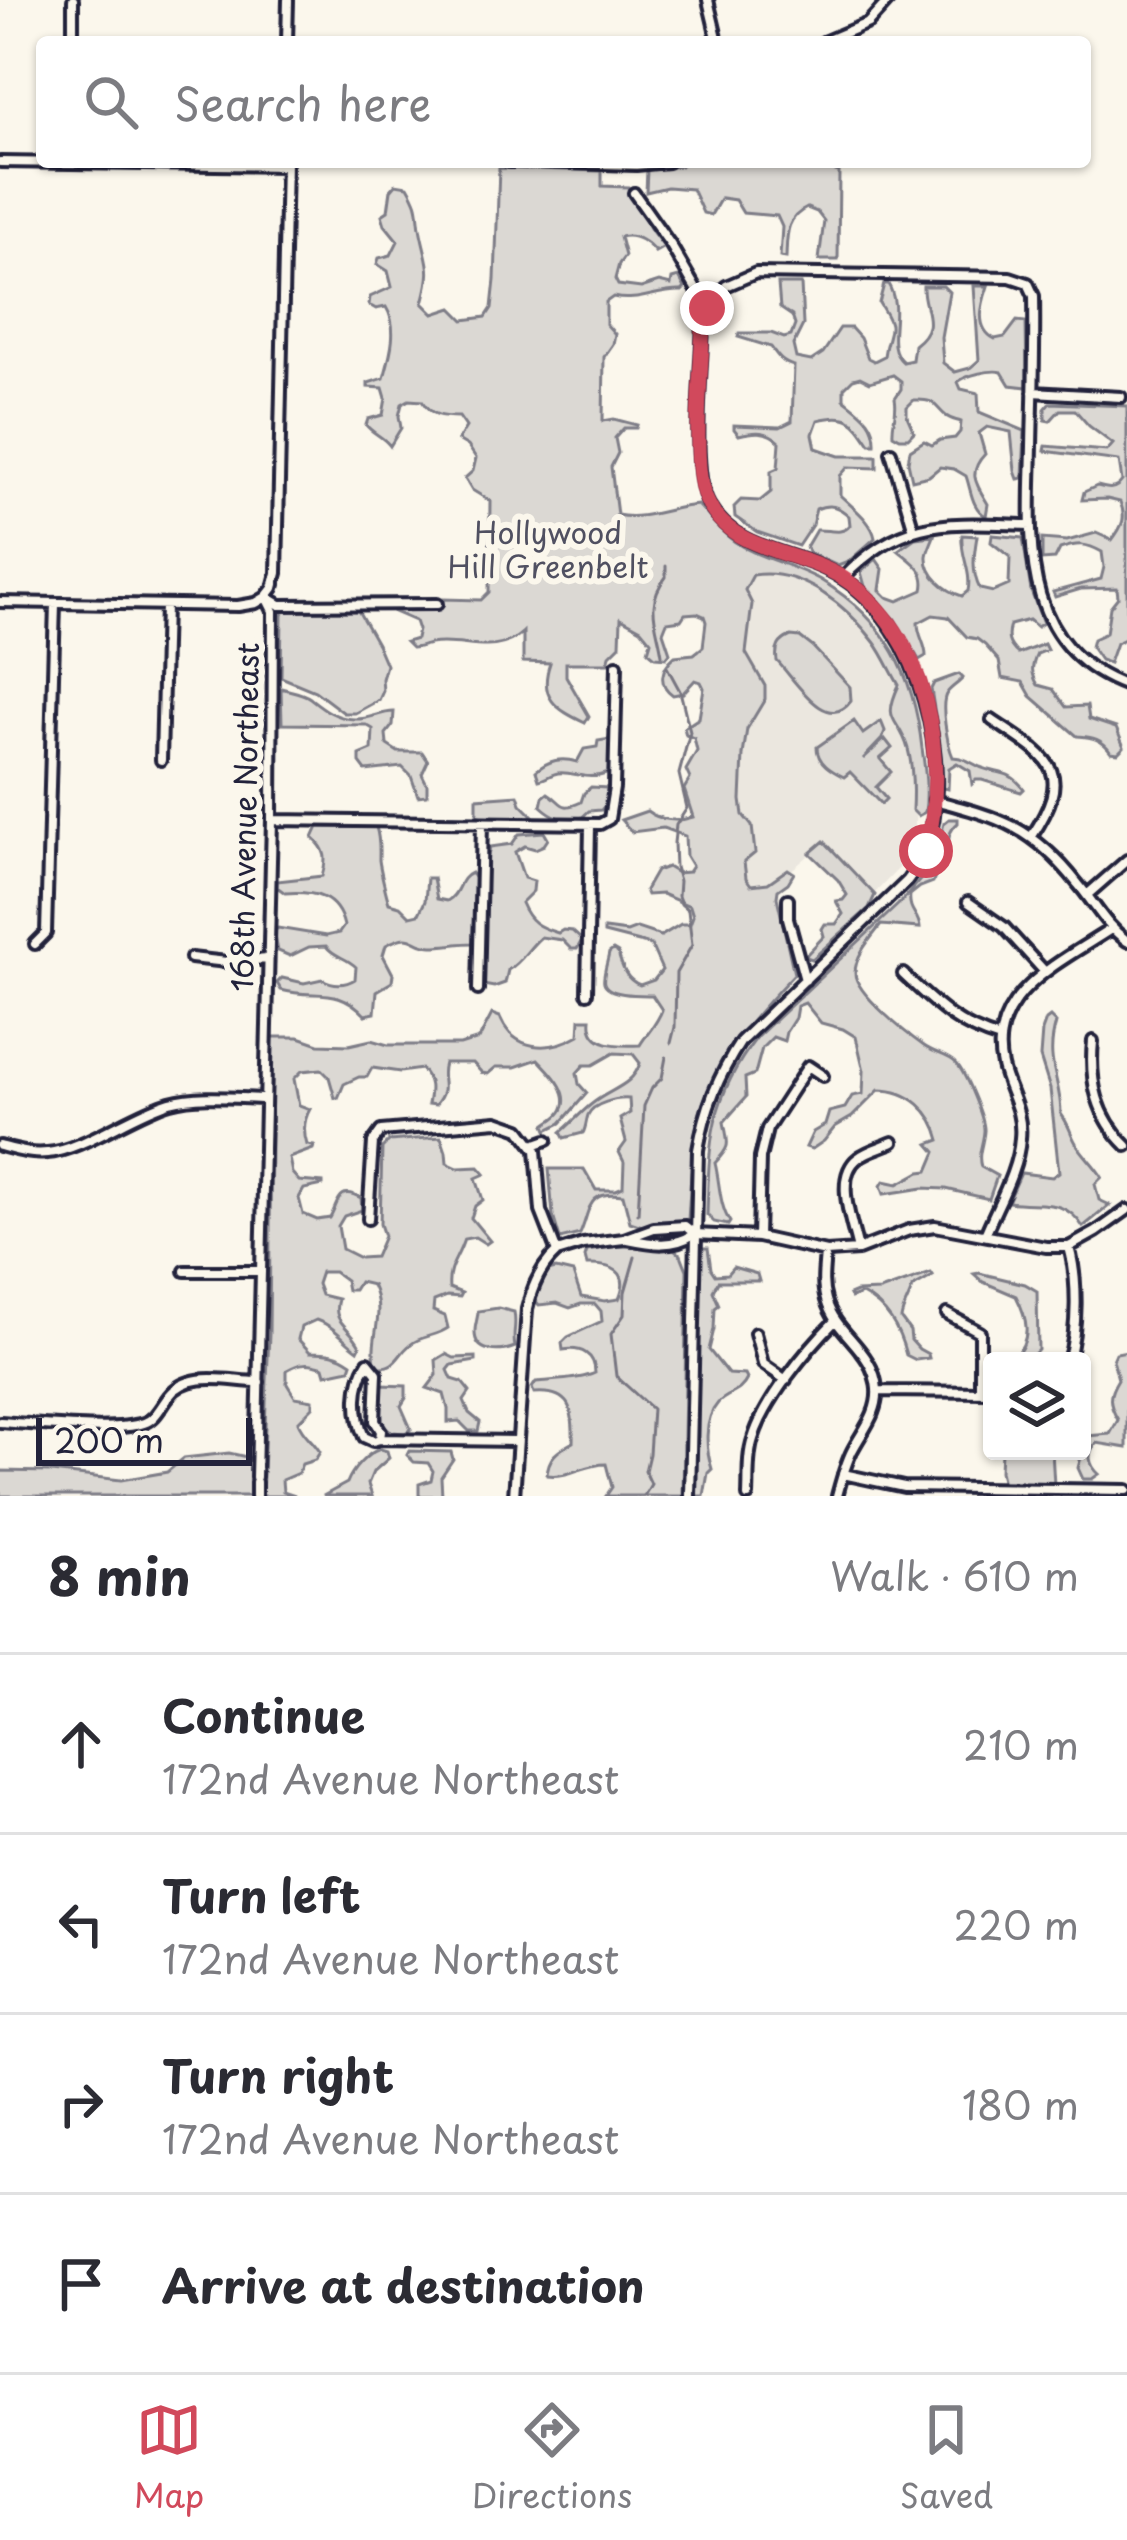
<!DOCTYPE html>
<html lang="en">
<head>
<meta charset="utf-8">
<style>
	:root { --surface:#fff; --page:#f2f2f3; --text:#2b2b33; --muted:#7c7c81; --line:#e1e1e2; --accent:#d1495b }
	body { margin:0; font-family:"Playpen Sans",sans-serif; background:var(--page); color:var(--text) }
	.controls { position:absolute; right:36px; bottom:36px; display:grid; overflow:hidden; border-radius:12px; box-shadow:0 3px 9px #0004 }
	.controls button { width:108px; height:108px; display:grid; place-items:center; padding:0; border:0; border-bottom:3px solid var(--line); background:var(--surface); color:var(--text); font:60px sans-serif }
	.scale { position:absolute; left:36px; bottom:30px; width:216px; box-sizing:border-box; padding-left:12px; border:6px solid #22223b; border-top:0; font-size:33px; line-height:42px; white-space:nowrap; color:#22223b; -webkit-text-stroke:9px #fbf7ec; paint-order:stroke }
	.stop { position:absolute; width:36px; height:36px; margin:-27px; border:9px solid #d1495b; border-radius:50%; background:#fff }
	.stop.end { background:#d1495b; border-color:#fff; box-shadow:0 3px 12px #0008 }
	.list { margin:0; padding:0; list-style:none }
	h2 { display:flex; justify-content:space-between; align-items:center; height:156px; margin:0; padding:0 48px; font-size:51px }
	h2 small { font-size:39px; font-weight:400; color:var(--muted) }
	.list li { display:grid; grid-template-columns:78px 1fr auto; gap:36px; align-items:center; box-sizing:border-box; height:180px; padding:0 48px; border-top:3px solid var(--line) }
	.list b { display:block; font-size:45px; white-space:nowrap }
	.list p { margin:0; font-size:39px; white-space:nowrap; color:var(--muted) }
	.list em { font-size:39px; font-style:normal; color:var(--muted) }
	.icon { flex:none; width:66px; height:66px; fill:none; stroke:currentColor; stroke-width:2; stroke-linecap:round; stroke-linejoin:round }
	.map { position:relative; flex:none; width:1127px; height:1496px; overflow:hidden }
	.search { position:absolute; background:var(--surface); box-shadow:0 3px 9px #0004; left:36px; right:36px; top:36px; height:132px; display:flex; align-items:center; gap:30px; box-sizing:border-box; padding:0 42px; border-radius:12px; color:var(--muted); font-size:45px }
	.sheet { height:876px; background:var(--surface) }
	nav { display:flex; justify-content:space-around; align-items:center; box-sizing:border-box; height:168px; border-top:3px solid var(--line); background:var(--surface); font-size:33px; color:var(--muted) }
	nav a { display:grid; justify-items:center; gap:6px }
	nav .on { color:var(--accent) }
	.map>svg:first-child { display:block }
</style>
</head>
<body>
<div class="map">
<svg width="1127" height="1496" viewBox="0 0 1127 1496">
	<rect width="100%" height="100%" fill="#fbf7ec"/>
	<filter id="ink" filterUnits="userSpaceOnUse"><feTurbulence type="fractalNoise" baseFrequency=".00833" numOctaves="2"/><feDisplacementMap in="SourceGraphic" scale="24" xChannelSelector="R" yChannelSelector="G"/><feConvolveMatrix kernelMatrix="1 2 1 2 8 2 1 2 1" color-interpolation-filters="sRGB"/></filter>
	<g filter="url(#ink)">
		<path fill="#ebe7df" d="M755,554L830,588L863,614L900,675L918,789L914,834L901,866L871,897L821,845L734,919L741,592Z"/>
		<path fill="#dbd8d3" stroke="#7e7d87" stroke-width="3" d="M686,162H782L800,169L819,166L839,172L838,260H819L824,221L817,212L807,208C785,218 787,236 786,258L780,257L782,227L777,216L743,213L735,200L721,198L711,215L703,213L692,189L667,187L646,192L647,170L680,166Z
			M499,168L602,171V186L628,187L651,230L664,247L655,252C646,241 635,233 620,237L625,256L619,264L615,279L618,285L641,288L659,282L671,285L672,279L679,277L685,288L682,291C656,290 638,303 613,297L606,302V324L615,334L613,344L604,357L603,421L614,419L637,425L636,428H624L615,438L618,453L611,467L617,515C644,521 670,507 698,505C708,515 718,529 730,538C754,558 794,564 822,581C887,620 914,675 922,748C925,769 928,791 925,812L918,816L912,810C913,791 913,768 908,749C899,716 881,724 899,685C891,672 884,655 875,643C848,607 801,567 753,575L745,590L752,604L746,653L765,686V699L747,729L743,755L741,800L743,815L752,826L755,853L744,862L746,878L751,885L768,883L788,869L794,873L788,883L778,890L777,897L794,974C750,1020 706,1068 695,1134C691,1162 690,1192 688,1220L642,1226L630,1222L623,1195C586,1190 591,1209 580,1234L560,1239L553,1216L549,1169H584L596,1190H616L623,1187L624,1162L619,1152L626,1142L620,1119L630,1113L629,1099C617,1098 593,1103 588,1115C586,1121 586,1128 583,1133L564,1138L561,1132C572,1123 581,1112 593,1103C610,1089 633,1086 640,1063L633,1054L614,1053L593,1065H584L577,1073L579,1084L587,1093L561,1123L547,1130L545,1125C550,1121 557,1118 561,1112C574,1093 549,1071 538,1059L515,1067H496L488,1074L482,1073L473,1063H444C438,1081 451,1087 435,1105L428,1104C431,1089 432,1081 421,1069L400,1072L372,1068L367,1077H359L344,1084L338,1098H335L329,1077L321,1069L302,1071L294,1079L299,1105L310,1109C303,1121 303,1132 307,1145L314,1146L313,1149L289,1158L292,1173L299,1181L323,1183V1185L304,1189L299,1198L303,1214L317,1220L330,1218C339,1203 337,1185 361,1198L362,1210L344,1216L338,1226L342,1249L360,1258L375,1257L384,1236L380,1224L382,1148L389,1141L441,1137L446,1152L447,1163L458,1168L479,1167L485,1174L476,1178L483,1200L475,1206L471,1218L490,1241L486,1244L475,1237L464,1239C458,1259 447,1267 449,1288L462,1293L460,1297L447,1296L434,1301L433,1311L445,1316L448,1328C438,1335 429,1335 418,1340C397,1349 401,1369 376,1367C368,1338 387,1316 372,1285L359,1282L354,1290H347L345,1280L334,1272H321L317,1284L321,1295L338,1299C331,1324 350,1325 360,1346L358,1350C343,1340 335,1326 316,1320L301,1327L298,1339L310,1352C327,1352 338,1353 352,1363L350,1369L326,1374L324,1367C309,1362 300,1362 287,1370V1384L295,1397L313,1400V1407L298,1422C303,1435 313,1440 320,1452L315,1460L302,1464L298,1473L282,1480L283,1492L295,1496H262L269,1334L272,1037H299L319,1044L349,1045L371,1040L388,1045H460L479,1039L492,1014L500,1017C514,1052 550,1052 579,1035L580,1019H591C588,1047 619,1046 640,1045C648,1032 657,1024 662,1010L652,995C640,995 608,996 604,983C602,977 608,960 609,953L613,950L618,953C622,967 626,980 640,985L654,980L662,970L651,945L604,933V929L627,932L637,928L661,936L681,924H690L693,916L690,906L662,894L647,895L645,890L656,871L667,867L677,873L688,872L692,866L686,856L685,836L663,828L632,832L621,820L647,811C660,821 678,822 693,817L684,789L690,779L686,770L697,751L694,738L686,735L684,728L699,718L704,688L701,682L695,680L683,693L673,695C657,684 661,668 675,656L694,654L703,647L706,622L704,616L697,613L685,614L681,620L667,622L663,632L670,653L666,658L655,657L648,651L651,641L641,629L621,618L620,645L610,655L608,663H566V676L589,716L585,723C556,709 538,698 550,663L523,662V632C494,659 463,638 430,644C424,645 418,648 412,648L406,642L416,639L418,630L415,621L392,611L436,609L442,599L481,600L489,592L490,501L472,490L465,478L473,471L476,458L468,446L458,440L466,427L459,417C442,417 431,416 422,401L409,400L402,404L399,416L401,428L390,446C383,436 373,434 366,425L368,419L383,415L386,398L383,388L368,387V383L384,378C390,356 399,328 386,307L376,309L369,305L370,297L392,287L388,271L377,264L379,258L391,255L398,241L385,225L382,215L388,211L391,190L396,184L408,186C422,210 416,209 421,233C428,267 433,266 423,303L434,314L452,308L464,320L486,317L492,308L495,280Z
			M778,284H801L803,325L793,345L796,358L811,361L823,353L840,328H851L860,338L868,358L874,361L884,356C888,325 898,333 879,303L884,284H888C905,312 882,344 903,362L912,360L914,345C941,325 922,310 923,286H943L949,292L941,337L943,363L955,372L970,368L979,360L974,286H988C982,304 974,328 995,339L1005,337L1017,321L1026,322L1027,387L1010,385L1002,372C992,369 966,375 958,382L961,389L978,393L979,412L1025,431L1023,478L1018,479L1015,471L1011,432L987,427L979,433L985,454C967,473 976,484 988,504L986,516C972,509 971,490 966,476L954,469L940,467L929,476L912,480L908,462L910,450L924,441L932,445L940,440L955,438L960,432L961,422C956,420 951,420 946,416C933,405 936,399 914,400L907,407V416L914,432L908,438H900L893,434C892,421 898,411 895,398L901,389V381L893,375L870,382L860,377L853,379L844,388V399C860,412 876,421 875,444H870C854,420 849,412 818,420L813,434L816,448L839,456H877V468L848,467L840,476V495C853,508 872,521 875,538L848,562L838,566L808,552L806,547L816,530C828,529 842,536 850,525L849,516C838,506 830,503 816,509L812,525L798,546L757,532L735,517L734,507L741,500L760,501L771,492V471L778,468L780,442C767,430 756,431 739,435L734,429V425L780,427L792,421L794,366C782,363 778,357 771,347L738,337L739,333H771L784,338L791,336L795,325L792,316L780,308Z
			M1050,403L1127,406V638L1116,643L1109,663L1100,660L1091,647L1093,639L1106,633L1110,607L1118,597L1117,588L1081,589L1055,597L1053,592L1101,579L1104,567L1102,552C1086,543 1078,543 1060,549L1055,559L1042,560V539L1067,541L1096,533L1112,540C1122,527 1127,518 1120,502L1107,499L1082,500L1084,492L1097,486C1108,489 1115,491 1122,481L1119,461L1045,451L1046,446L1107,451L1113,444L1089,426L1075,410H1060L1050,421L1045,420V409Z
			M962,535L977,536C974,554 971,572 980,589L993,592L1009,585L1010,557L991,542L992,535L1023,538L1031,591L1043,623L1037,627L1029,620L1010,625C1006,638 1008,645 1018,654L1044,644L1047,650L1037,654C1031,667 1031,673 1038,685L1053,689L1066,707L1087,706L1089,719L1116,728L1124,747L1118,753L1111,752C1102,739 1093,737 1077,736L1031,696L1023,682L1002,678L999,661L985,645L977,639L967,637L948,617L933,615L918,623C918,636 926,644 926,656L919,660L894,618L866,590L861,572L876,559L883,569L880,590L887,597L898,601L923,590C928,570 912,562 898,550L915,538L934,536C932,542 928,549 927,556C926,575 946,591 962,596L968,591C972,571 960,555 962,535Z
			M356,607L377,644L386,665L382,679L383,691L379,700L355,713H344L315,691L281,677L282,615L286,608Z
			M791,636L800,637L813,647L850,687L851,701C827,734 796,681 777,661C775,648 779,641 791,636Z
			M959,674L963,678C958,684 951,687 947,693C939,703 948,746 953,757C966,758 969,762 980,767C999,775 1009,769 1024,789L1021,792L982,780H976L972,784L970,771L957,763L949,768L948,789L942,788L940,747L931,689L934,683Z
			M281,688C290,691 302,692 310,698C324,709 335,718 354,719C369,720 380,712 394,712L393,725L386,734L387,745L398,752H422L428,761L422,774L427,784V795L418,796L411,776L402,767L366,771L360,763V755L372,750L373,729L366,725L282,724Z
			M854,721L863,734L881,721L885,731L882,739L863,759L885,739L892,748L880,759L891,772L876,787L886,799L881,804L850,772L844,777C832,771 817,763 817,747Z
			M610,739L609,773C586,782 575,771 558,773C551,774 546,779 539,780L536,771C549,760 561,757 577,762L584,749L597,747L598,741Z
			M591,787L607,788L608,802L601,810L589,811L580,819C563,820 554,818 541,806L543,797L548,793C563,802 560,812 581,802L584,793Z
			M518,795L521,804L533,816C518,822 491,822 477,815V798Z
			M949,819H958V823C945,834 951,842 945,856C941,865 937,873 933,882L920,887L910,895C908,912 919,914 920,928L881,925C871,938 855,955 855,973C855,993 907,1034 924,1046C933,1053 949,1055 956,1063C965,1072 985,1119 984,1131C983,1145 977,1154 981,1167L997,1176L989,1199L946,1189L923,1188L884,1194L881,1186L884,1181L898,1184L920,1172L928,1171L936,1152L929,1144L940,1140C933,1111 910,1090 879,1090L852,1117L835,1127L824,1141L812,1149L806,1147L813,1132L825,1125L829,1112L845,1108L852,1096L863,1094L864,1071L856,1037L843,1029L821,1023L805,1003L797,1006L795,1018L786,1032L784,1041L773,1037L762,1048L755,1074L745,1078L746,1097L724,1122C728,1144 732,1145 715,1163C720,1183 719,1205 730,1222L728,1225L714,1222L707,1215C709,1141 710,1098 757,1037L903,900L926,873L937,853L944,823Z
			M318,827H376C380,840 379,847 379,860C380,868 386,894 389,903L400,906L410,916L419,914L425,901L427,878H433L437,899L447,901C461,893 457,879 471,873L475,879L473,943C459,943 446,946 432,946C410,945 415,929 386,945L383,955L393,974L392,982L377,991L375,1013L365,1015C337,984 315,1000 281,990L277,983L282,978L304,983L322,979C333,985 344,986 355,979L356,967C346,957 334,957 326,946L309,947L290,956L278,951L274,931L278,928L326,936L339,933L344,926C337,895 313,891 285,893L277,887V881L322,876C327,859 327,850 313,838Z
			M544,832L548,839L544,845L535,849L525,846L515,852L524,878L534,881L533,891L521,903C529,922 538,927 558,933L563,930L572,931L582,940L577,949H571L562,940L541,937C528,948 523,961 508,970L505,983L494,987L483,985L487,860L490,847L512,844L519,834Z
			M824,841L875,895L869,908L812,959L806,957L807,954L824,936L822,929L825,924H836L843,914L836,901L843,900L847,895L838,880L810,853Z
			M1050,1017L1056,1023C1044,1064 1061,1078 1061,1114C1069,1124 1070,1133 1076,1143C1084,1156 1095,1165 1102,1177L1095,1184L1099,1200L1110,1205L1083,1227C1064,1196 1039,1207 1008,1202L1021,1173L1052,1177L1059,1172L1050,1089L1040,1057L1042,1031L1046,1020Z
			M618,1246L673,1248L681,1255L687,1270L683,1496H606L612,1487L606,1464C585,1464 570,1478 547,1475C548,1457 557,1451 573,1442C574,1410 571,1390 534,1393L532,1388L536,1382C553,1380 581,1380 595,1373C595,1354 581,1347 563,1350L562,1343L568,1337L602,1321L601,1311L595,1304H581L570,1308L557,1303L539,1305L535,1300L548,1271L556,1269L573,1273L581,1297L605,1301L619,1299C631,1271 612,1264 587,1265L585,1257L587,1251Z
			M703,1248H708L711,1269L715,1275L727,1274L733,1267L757,1274L759,1281H718L713,1291L719,1305L715,1308L714,1329L709,1350L728,1374L745,1375L747,1379C740,1394 729,1392 718,1403C703,1420 706,1450 712,1469L708,1473L704,1496H696L701,1256Z
			M931,1273L933,1276L912,1288C909,1300 903,1306 901,1319L910,1331L911,1340L919,1349L928,1354L929,1358L916,1360L906,1355C899,1328 887,1307 862,1294L851,1298L849,1295L856,1292L880,1291Z
			M979,1273L1025,1284L1037,1291L1038,1350L1029,1359L1017,1361L1013,1358C1033,1340 1027,1317 1016,1296L983,1282L974,1274Z
			M498,1308L514,1312C517,1325 512,1334 515,1347C500,1353 474,1354 475,1331C475,1324 478,1318 478,1311Z
			M1127,1351V1448L1097,1443C1086,1453 1089,1465 1099,1474L1092,1479H1083L1078,1468L1087,1436L1110,1434L1118,1420C1108,1403 1108,1395 1118,1379L1113,1360L1116,1353Z
			M446,1354L454,1358L476,1357V1361L452,1365L448,1370L452,1379L462,1382L470,1392L464,1401L469,1413L480,1422L478,1431H469L459,1421L448,1422V1409L444,1394L427,1388L437,1375L436,1360Z
			M381,1385L406,1386V1398L401,1406L411,1429L405,1433L392,1432L383,1424L379,1396Z
			M380,1449L387,1451L389,1458L373,1472L368,1484L372,1496H323L347,1483C352,1470 366,1454 380,1449Z
			M409,1451L451,1452L453,1459L441,1477L442,1496H419V1484L431,1480L433,1471L428,1463L414,1462L407,1455Z
			M1001,1451H1052L1054,1485L1003,1484L1000,1471Z
			M229,1453L251,1458L256,1482V1496H0V1471L51,1472L121,1480L167,1472L184,1458Z"/>
		<g fill="none" stroke-linecap="round" stroke-linejoin="round">
			<path stroke="#787681" stroke-width="3" d="M662,655C658,626 644,604 666,577V566
				M667,667L680,691L690,732L679,774L687,808L676,825L674,843L675,867L679,881L678,896L681,904L688,910L692,945L676,973L675,1027L671,1043
				M638,1214L644,1106L652,1088L662,1078L666,1057
				M635,1257L625,1292L624,1315L611,1334L616,1376L652,1409L649,1454L645,1471L651,1484L644,1496"/>
			<defs>
				<path id="minor" d="M73,0V42
					M708,0L718,42
					M287,42L288,0
					M823,42L868,23L889,0
					M0,162L286,166
					M509,162H531
					M541,162L636,165L668,162
					M634,193L670,244L707,308L703,323C702,364 690,473 709,505C738,554 797,549 842,578C920,626 955,766 926,850C922,862 914,871 907,881L741,1041C718,1076 705,1109 698,1150L690,1496
					M708,307L726,286L756,273L1010,277L1028,283L1034,296C1035,346 1033,396 1032,446C1030,539 1018,646 1127,686
					M1033,392L1121,397
					M891,452L914,530
					M843,578C902,515 951,523 1031,525
					M266,597L273,588L277,573L286,162
					M267,597L280,605L437,604
					M0,602L238,606L256,603L266,597
					M992,720C1048,758 1076,768 1032,836
					M161,760L165,605
					M934,800C1002,818 1033,827 1078,884C1095,904 1105,925 1127,941
					M272,820L600,824L609,819L614,788L617,665
					M1087,895L1127,860
					M788,899V918L805,980
					M968,902L1004,927L1045,972
					M35,944L46,933L55,603
					M191,958L227,962L268,959
					M903,974C936,1005 956,1026 1000,1039
					M478,990L482,824
					M587,993L590,826
					M1093,1041C1089,1082 1097,1117 1127,1146
					M533,1145L547,1140
					M0,1146C15,1150 31,1155 47,1153C80,1151 133,1113 170,1102C199,1094 234,1098 264,1099
					M368,1219L373,1142L381,1131L497,1121L520,1129L536,1150L541,1211L557,1252C540,1267 532,1287 527,1309L514,1496
					M985,1235C997,1205 1018,1171 1020,1138C1023,1110 1008,1092 1002,1066C985,995 1063,961 1111,929
					M758,1237L760,1158L767,1129L808,1066L823,1076
					M628,1239C652,1244 673,1248 694,1234
					M858,1250C853,1225 833,1177 858,1158C868,1150 882,1147 893,1142
					M557,1252L583,1244L624,1239L654,1228L685,1226L695,1234L758,1237L826,1252L858,1250L909,1230L935,1226L1046,1247H1069L1096,1232L1127,1210
					M825,1252C824,1268 821,1284 826,1300C836,1335 874,1350 877,1389C879,1413 862,1431 852,1451C845,1465 841,1481 837,1496
					M185,1271H261
					M947,1314L980,1332V1392
					M755,1333L763,1364L786,1380
					M1068,1361C1078,1330 1078,1278 1069,1247
					M877,1391L992,1392
					M0,1422C36,1424 112,1433 144,1423C156,1419 161,1406 169,1396C189,1369 230,1382 259,1382
					M380,1439L381,1431L375,1421L377,1373L368,1362C354,1383 354,1414 364,1437L373,1441L380,1439L516,1441
					M843,1474L904,1487L1127,1490
					M256,1477L272,820L273,611L266,597
					M256,1496V1482
					M748,1496C749,1477 747,1457 753,1439C764,1401 808,1348 835,1321"/>
			</defs>
			<use href="#minor" stroke="#22223b" stroke-width="16"/>
			<use href="#minor" stroke="#fbf7ec" stroke-width="8"/>
		</g>
	</g>
	<g fill="none" stroke-linecap="round" stroke-linejoin="round" filter="url(#ink)">
		<path stroke="#d1495b" stroke-width="15" d="M707,308L703,323C702,362 691,465 705,497C728,553 797,549 843,578C929,633 949,759 926,851"/>
	</g>
	<g text-anchor="middle" stroke-width="12" stroke-linejoin="round" paint-order="stroke">
		<g font-size="30" fill="#505061" stroke="#fbf7ec">
			<text x="548" y="544">Hollywood<tspan x="548" dy="34">Hill Greenbelt</tspan></text>
		</g>
		<g font-size="30" fill="#22223b" stroke="#fbf7ec">
			<text transform="translate(246 817) rotate(-89)" y="10">168th Avenue Northeast</text>
		</g>
	</g>
</svg>
<div class="controls">
<button><svg class="icon" aria-label="layers" viewBox="0 0 24 24"><path d="M12 4l9 5-9 5-9-5zM3 14l9 5 9-5"/></svg></button>
</div>
<div class="scale">200 m</div>
<div class="stop" style="left:926px;top:851px"></div>
<div class="stop end" style="left:707px;top:308px"></div>
<div class="search"><svg class="icon" aria-label="search" viewBox="0 0 24 24"><circle cx="10" cy="10" r="6"/><path d="M15 15l6 6"/></svg>Search here</div>
</div>
<section class="sheet">
<h2>8 min<small>Walk · 610 m</small></h2>
<ul class="list">
<li><svg class="icon" aria-label="ahead" viewBox="0 0 24 24"><path d="M12 20V5M6 11l6-6 6 6"/></svg><div><b>Continue</b><p>172nd Avenue Northeast</p></div><em>210 m</em></li>
<li><svg class="icon" aria-label="left" viewBox="0 0 24 24"><path d="M17 20v-9H6M10 6l-5 5 5 5"/></svg><div><b>Turn left</b><p>172nd Avenue Northeast</p></div><em>220 m</em></li>
<li><svg class="icon" aria-label="right" viewBox="0 0 24 24"><path d="M7 20v-9h11M14 6l5 5-5 5"/></svg><div><b>Turn right</b><p>172nd Avenue Northeast</p></div><em>180 m</em></li>
<li><svg class="icon" aria-label="arrive" viewBox="0 0 24 24"><path d="M6 21V4h12l-3 4 3 4H6"/></svg><div><b>Arrive at destination</b></div></li>
</ul>
</section>
<nav>
<a class="on"><svg class="icon" aria-label="map" viewBox="0 0 24 24"><path d="M3 6l6-2 6 2 6-2v14l-6 2-6-2-6 2zM9 4v14M15 6v14"/></svg>Map</a>
<a><svg class="icon" aria-label="directions" viewBox="0 0 24 24"><path d="M12 3l9 9-9 9-9-9zM9 14v-3h6M13 9l2 2-2 2"/></svg>Directions</a>
<a><svg class="icon" aria-label="saved" viewBox="0 0 24 24"><path d="M7 4h10v16l-5-4-5 4z"/></svg>Saved</a>
</nav>
</body>
</html>
